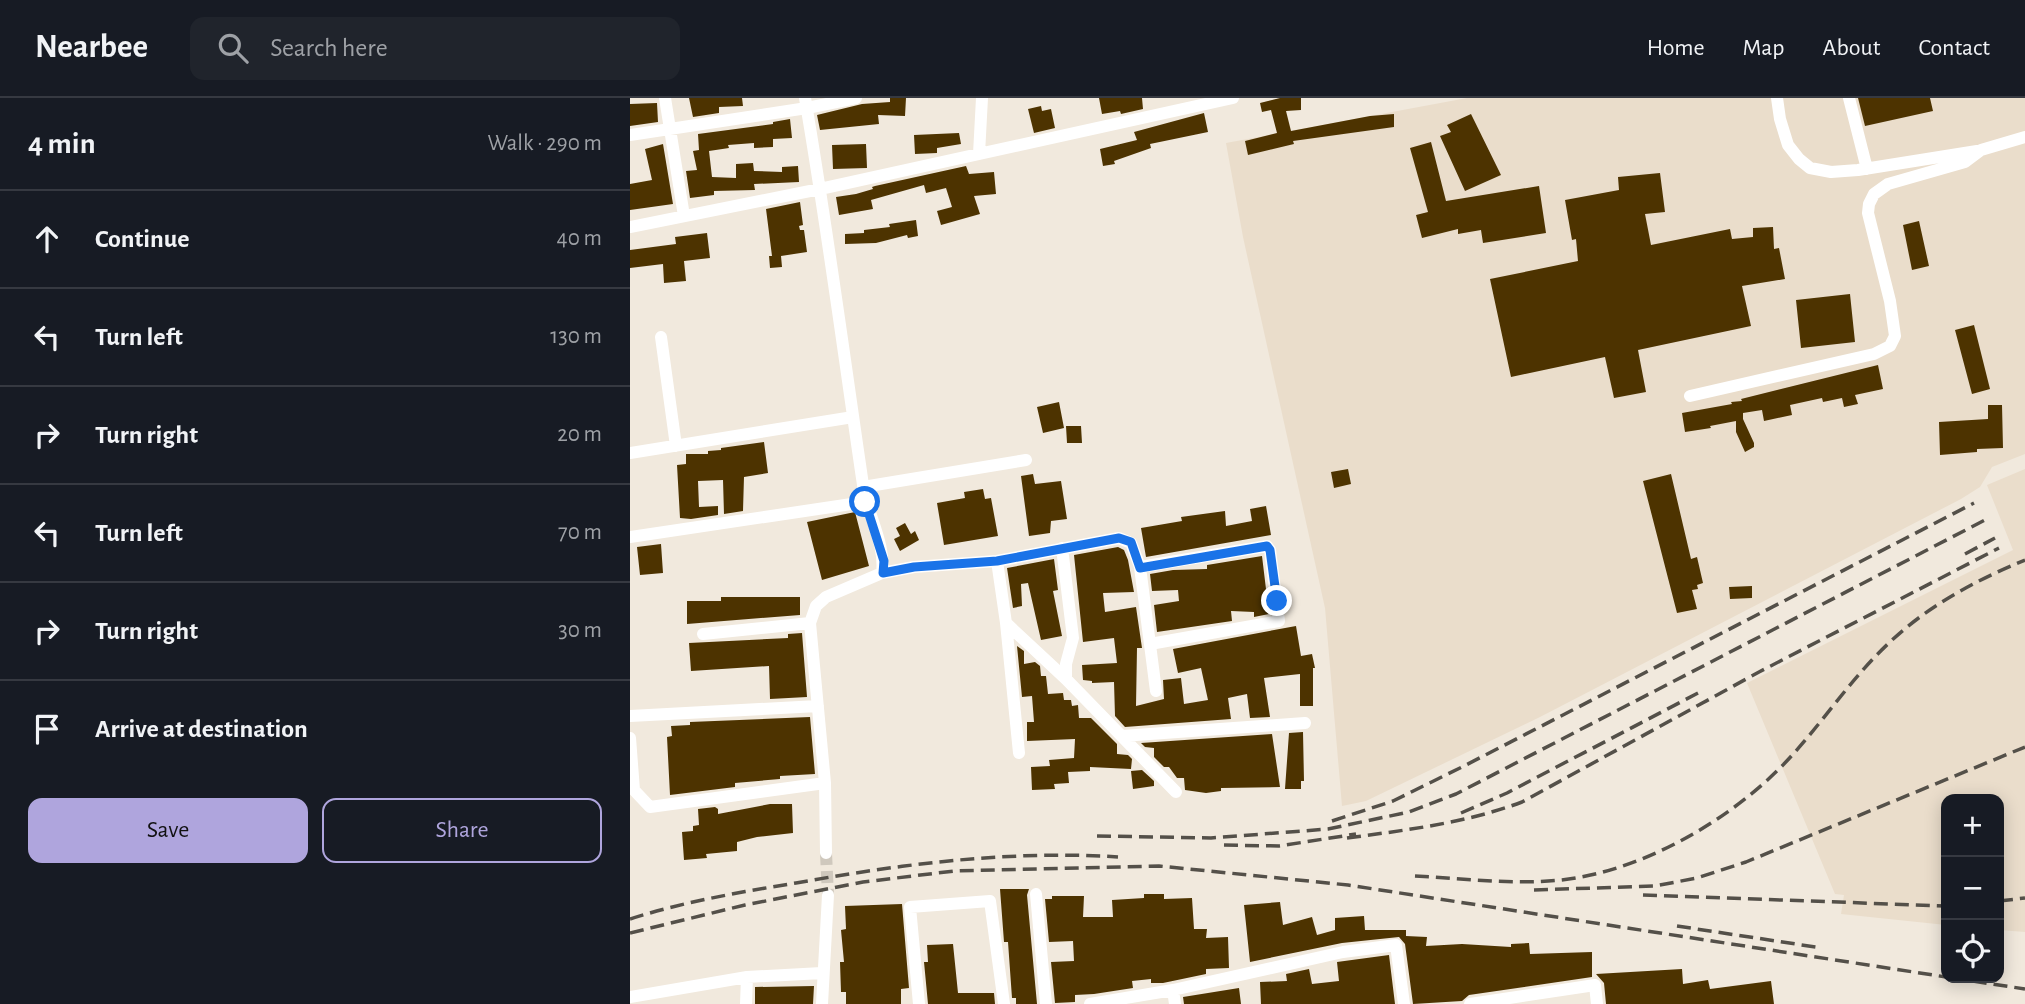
<!DOCTYPE html>
<html lang="en">
<head>
<meta charset="utf-8">
<style>
	:root { --surface:#171b24; --page:#20242c; --text:#f1f3f6; --muted:#9ea1a6; --line:#363941; --accent:#afa5dd }
	body { margin:0; font-family:"Alegreya Sans",sans-serif; background:var(--page); color:var(--text) }
	.controls { position:absolute; right:21px; bottom:21px; display:grid; overflow:hidden; border-radius:14px; box-shadow:0 4px 18px #0003 }
	.controls button { width:63px; height:63px; display:grid; place-items:center; padding:0; border:0; border-bottom:2px solid var(--line); background:var(--surface); color:var(--text); font:35px sans-serif }
	.stop { position:absolute; width:21px; height:21px; margin:-16px; border:5px solid #1a73e8; border-radius:50%; background:#fff }
	.stop.end { background:#1a73e8; border-color:#fff; box-shadow:0 2px 7px #0008 }
	.list { margin:0; padding:0; list-style:none }
	h2 { display:flex; justify-content:space-between; align-items:center; height:91px; margin:0; padding:0 28px; font-size:30px }
	h2 small { font-size:23px; font-weight:400; color:var(--muted) }
	.list li { display:grid; grid-template-columns:46px 1fr auto; gap:21px; align-items:center; box-sizing:border-box; height:98px; padding:0 28px; border-top:2px solid var(--line) }
	.list b { display:block; font-size:26px; white-space:nowrap }
	.list em { font-size:23px; font-style:normal; color:var(--muted) }
	.actions { display:flex; gap:14px; padding:21px 28px }
	.actions a { flex:1; padding:16px 0; border:2px solid var(--accent); border-radius:14px; text-align:center; font-size:24px; color:var(--accent) }
	.actions .main { background:var(--accent); color:#111 }
	.icon { flex:none; width:38px; height:38px; fill:none; stroke:currentColor; stroke-width:2; stroke-linecap:round; stroke-linejoin:round }
	.map { position:relative; flex:none; width:1395px; height:906px; overflow:hidden }
	header { display:flex; align-items:center; gap:42px; box-sizing:border-box; height:98px; padding:0 35px; background:var(--surface); border-bottom:2px solid var(--line) }
	header strong { font-size:33px }
	nav { display:flex; gap:38px; margin-inline-start:auto; font-size:24px }
	.search { width:490px; height:63px; background:var(--page); display:flex; align-items:center; gap:18px; box-sizing:border-box; padding:0 24px; border-radius:14px; color:var(--muted); font-size:26px }
	main { display:flex }
	aside { flex:1; background:var(--surface) }
	.map>svg:first-child { display:block }
</style>
</head>
<body>
<header>
<strong>Nearbee</strong>
<div class="search"><svg class="icon" aria-label="search" viewBox="0 0 24 24"><circle cx="10" cy="10" r="6"/><path d="M15 15l6 6"/></svg>Search here</div>
<nav><a>Home</a><a>Map</a><a>About</a><a>Contact</a></nav>
</header>
<main>
<aside>
<h2>4 min<small>Walk · 290 m</small></h2>
<ul class="list">
<li><svg class="icon" aria-label="ahead" viewBox="0 0 24 24"><path d="M12 20V5M6 11l6-6 6 6"/></svg><div><b>Continue</b></div><em>40 m</em></li>
<li><svg class="icon" aria-label="left" viewBox="0 0 24 24"><path d="M17 20v-9H6M10 6l-5 5 5 5"/></svg><div><b>Turn left</b></div><em>130 m</em></li>
<li><svg class="icon" aria-label="right" viewBox="0 0 24 24"><path d="M7 20v-9h11M14 6l5 5-5 5"/></svg><div><b>Turn right</b></div><em>20 m</em></li>
<li><svg class="icon" aria-label="left" viewBox="0 0 24 24"><path d="M17 20v-9H6M10 6l-5 5 5 5"/></svg><div><b>Turn left</b></div><em>70 m</em></li>
<li><svg class="icon" aria-label="right" viewBox="0 0 24 24"><path d="M7 20v-9h11M14 6l5 5-5 5"/></svg><div><b>Turn right</b></div><em>30 m</em></li>
<li><svg class="icon" aria-label="arrive" viewBox="0 0 24 24"><path d="M6 21V4h12l-3 4 3 4H6"/></svg><div><b>Arrive at destination</b></div></li>
</ul>
<div class="actions"><a class="main">Save</a><a>Share</a></div>
</aside>
<div class="map">
<svg width="1395" height="906" viewBox="0 0 1395 906">
	<rect width="100%" height="100%" fill="#f1e9dd"/>
	<path fill="#eaddcb" d="M837,0H1395V356L1362,369L1350,389L1331,401L910,619L736,703L712,708L695,510L613,139L596,45Z
		M1395,371V834L1369,832V701H1316V827L1211,816L1214,797L1205,796L1117,585L1383,452L1357,387Z"/>
	<path fill="#4d3300" d="M59,0H112L113,8L89,9V15L63,19Z
		M260,0H276L275,18L248,17L249,26L190,32L187,17L232,6L260,4Z
		M469,0H512L513,11L491,16L490,13L472,16Z
		M650,0H671V12L656,13L661,33L740,18L764,16V29L663,43L664,46L618,57L615,43L647,35L641,12L632,14L630,5Z
		M1228,0H1300L1303,13L1235,28Z
		M27,5L28,24L0,28V6Z
		M411,8L412,13L421,11L425,30L404,35L398,11Z
		M574,15L578,34L520,46L521,50L484,63L485,66L473,68L470,51L507,42L504,34Z
		M841,16L871,77L835,93L810,38L821,34L817,27Z
		M160,21L162,40L143,41V49L124,50V45L98,47L99,50L79,53L82,79L106,80V66L123,65L124,73L152,74V69L168,68L169,84L124,86L125,92L84,93V97L60,100L56,73L67,72L63,53L69,52L68,36L143,26V24Z
		M329,35L331,46L307,50V55L285,56L284,37Z
		M801,44L816,103L909,88L916,135L853,145L851,132L828,136V131L792,140L786,117L798,114L780,50Z
		M33,46L43,106L0,112V86L22,82L15,51Z
		M236,46L237,70L203,71L202,47Z
		M336,68L339,76L364,74L366,96L344,98L350,116L311,127L307,113L322,109L316,90L296,95L294,87L241,102L243,111L209,117L206,99L226,96L243,91L242,89L245,88Z
		M1030,75L1035,114L1015,116L1021,147L1100,131L1102,141L1123,139V130L1143,129L1144,151L1149,150L1155,181L1112,188L1121,228L1008,252L1016,294L984,300L975,259L881,279L860,181L948,163L946,141L942,142L935,102L989,92L988,79Z
		M170,104L173,127L169,128L170,132H174L177,154L151,158L152,169L140,170L139,158H142L136,111Z
		M286,122L288,138L278,140L277,137L246,145L215,146V136L234,135V132L260,129L259,126Z
		M1289,123L1299,168L1282,172L1273,127Z
		M77,135L80,160L54,163L56,183L34,185L33,166L0,170V152L46,146L45,139Z
		M1220,196L1225,244L1171,250L1166,202Z
		M1344,227L1360,291L1342,296L1325,232Z
		M1248,267L1253,291L1225,297L1228,306L1214,309L1212,300L1193,304L1192,300L1160,307L1162,317L1134,323L1132,312L1113,315V321L1124,345V349L1115,354L1106,334V323L1080,328L1081,330L1055,334L1052,315L1102,306L1101,304L1112,303L1111,301Z
		M429,304L434,330L413,335L407,309Z
		M1358,307H1372L1373,350L1347,351V354L1310,357L1309,324L1358,321Z
		M436,328H451L452,345H437Z
		M134,344L138,375L114,379L113,413L94,416L93,382L68,383L69,409L88,408V417L61,421L50,420L47,367L56,366V356H78V353L91,352V350Z
		M718,371L721,386L704,390L701,374Z
		M403,376L405,386L431,383L437,421L421,423L420,435L399,438L391,378Z
		M1041,376L1061,461L1067,459L1073,485L1067,487L1068,491L1062,492L1067,511L1047,515L1013,383Z
		M353,391L355,401L361,400L368,438L314,447L307,405L335,400L334,394Z
		M636,408L641,437L516,459L511,430L552,423L551,419L595,413L596,428L622,423L620,411Z
		M225,414L239,468L192,482L177,424Z
		M275,425L281,436L285,433L289,442L270,453L264,441L270,438L266,430Z
		M31,446L33,475L10,477L7,449Z
		M488,449L494,452L498,462L504,494L473,495L475,514L506,509L512,550H507L506,608L534,601L533,582L551,580L554,606L578,602L571,570L548,575L543,551L666,528L671,558L682,556L685,570H683V608H670V576L634,580L640,619L620,620L617,596L598,600L601,621L495,629L485,618L484,584L462,585V583L453,582L452,567L487,565L484,540L453,544L444,457Z
		M632,458L639,516L624,519V514L601,513L602,523L527,534L524,507L549,503L548,492L522,493L520,476L543,472L577,471V467Z
		M424,461L428,492L423,493L432,538L411,542L398,485L391,486L392,508L383,510L377,470Z
		M1122,488V500L1100,501L1099,489Z
		M91,499H170V517L57,526V503H91Z
		M172,535L177,599L140,601L139,568L61,573L59,545L158,540V536Z
		M387,548L394,553V566L405,564L410,568L411,578H416L418,596L433,595L434,602H441L442,608L448,607L449,620H461L487,646V656L498,657L502,661L501,671L460,669V673L438,674L439,685L424,686L425,691L402,692L401,669L420,668L419,662L444,660L445,641L397,643V624H404L402,598L392,599Z
		M180,619L185,676L150,678V681L105,685V689L40,697L37,639L42,638L41,628L60,627V624Z
		M673,634L674,683H671V691H655L659,635Z
		M642,636L650,689L591,690V693L576,695L555,692L554,680H547L539,669H534L524,659V650L515,649L511,645Z
		M512,672L524,683V688L503,691L501,673Z
		M140,706H162L163,735L127,739L107,744V753L76,756L77,760L54,762L52,734L63,733V728L69,727L68,711L85,709L88,711V716Z
		M370,791H399L397,797L407,906H386V900H382L378,844H374Z
		M514,796H534V801L562,800L564,831H577L576,840L598,839L599,870L576,871V876L533,885H521V881L502,883L503,890L464,896L445,897V904L425,905L421,864L444,863L443,843L419,844L415,801H422V798H454L453,819H483L482,802L514,800Z
		M650,804L653,827L682,819L687,837L705,832V820L734,818L735,832H776V838L797,839L796,848L832,846L881,849V846L899,845L900,856L962,854V879L839,897L832,903L783,906L775,846L769,839L712,845L620,864L614,807Z
		M272,806L279,890L271,891V906H216V894H211L210,864H214L211,832L216,831L215,808Z
		M323,846L328,895H364L365,906H298L294,864H298L297,847Z
		M759,857L765,906H631L630,884L657,883L656,876L679,871L682,886L709,883L707,864Z
		M1052,871L1053,886L1078,882L1080,891L1141,883L1144,906H976L974,885L966,876Z
		M184,888L183,906H125V889Z
		M609,890L611,906H554L553,899Z"/>
	<g fill="none" stroke-linecap="round" stroke-linejoin="round">
		<path stroke="#cfc8bd" stroke-width="12" stroke-dasharray="12 6" stroke-linecap="butt" d="M196,755L198,797"/>
		<path stroke="#fff" stroke-width="12" d="M35,0L54,118
			M175,0C197,128 214,258 233,387C237,416 256,446 252,475L196,499L186,508L180,525L195,685L196,755
			M1147,0L1150,21L1158,47L1169,61L1180,70L1201,74L1228,72L1347,53
			M1219,0L1237,71
			M0,37L177,10L226,0
			M349,56L352,0
			M0,129L190,91L603,0
			M31,239L46,348
			M1060,298L1244,256L1260,248L1265,238L1260,203L1238,115L1239,106L1244,96L1258,86L1335,64L1351,52L1395,39
			M0,355L223,319
			M233,389L396,362
			M0,439L235,404
			M432,450L443,540L436,566V581
			M367,463L376,525L389,655
			M510,469L637,448L640,452L649,523L520,546
			M252,475L284,469L367,463L489,440L501,445L510,469L526,593
			M376,525L436,581L546,694
			M73,536L180,525
			M0,618L188,608
			M492,638L675,625
			M0,640L4,692L20,709L195,685
			M406,796L416,906
			M543,892L713,854L766,847L774,906
			M0,899L117,879L192,875
			M116,906L117,879
			M192,906L198,797
			M289,906L280,809L360,803L374,906
			M460,906L543,892L545,906
			M840,906L965,887L967,906"/>
		<path stroke="#545049" stroke-width="3.5" stroke-dasharray="14 7" stroke-linecap="butt" d="M1335,456L1365,440
			M831,715L877,695L1068,595
			M702,723L763,703L834,668L1344,405
			M467,738L581,740L698,731L779,714L826,696L1355,422
			M717,740C777,732 836,725 892,704L1129,574L1369,450
			M594,747L649,748L726,736
			M785,778C829,780 874,786 918,783C1001,779 1094,727 1152,668C1190,629 1219,582 1260,544C1298,508 1346,482 1395,462
			M904,792L1025,788L1067,780L1116,764L1395,649
			M1013,797L1316,808
			M1369,803L1395,800
			M0,821C53,804 110,794 166,785C272,766 380,752 488,759
			M1047,828L1192,850
			M0,835L115,807L233,784L324,773L529,768L718,787L1316,879
			M1322,880L1395,891"/>
	</g>
	<g fill="none" stroke-linecap="round" stroke-linejoin="round">
		<path stroke="#1a73e8" stroke-width="9" d="M235,404L254,463L253,475L284,469L367,463L489,440L501,444L510,470L637,448L640,452L647,503"/>
	</g>
</svg>
<div class="controls">
<button>+</button>
<button>−</button>
<button><svg class="icon" aria-label="locate" viewBox="0 0 24 24"><circle cx="12" cy="12" r="6"/><path d="M12 2v4M12 18v4M2 12h4M18 12h4"/></svg></button>
</div>
<div class="stop" style="left:235px;top:404px"></div>
<div class="stop end" style="left:647px;top:503px"></div>
</div>
</main>
</body>
</html>
